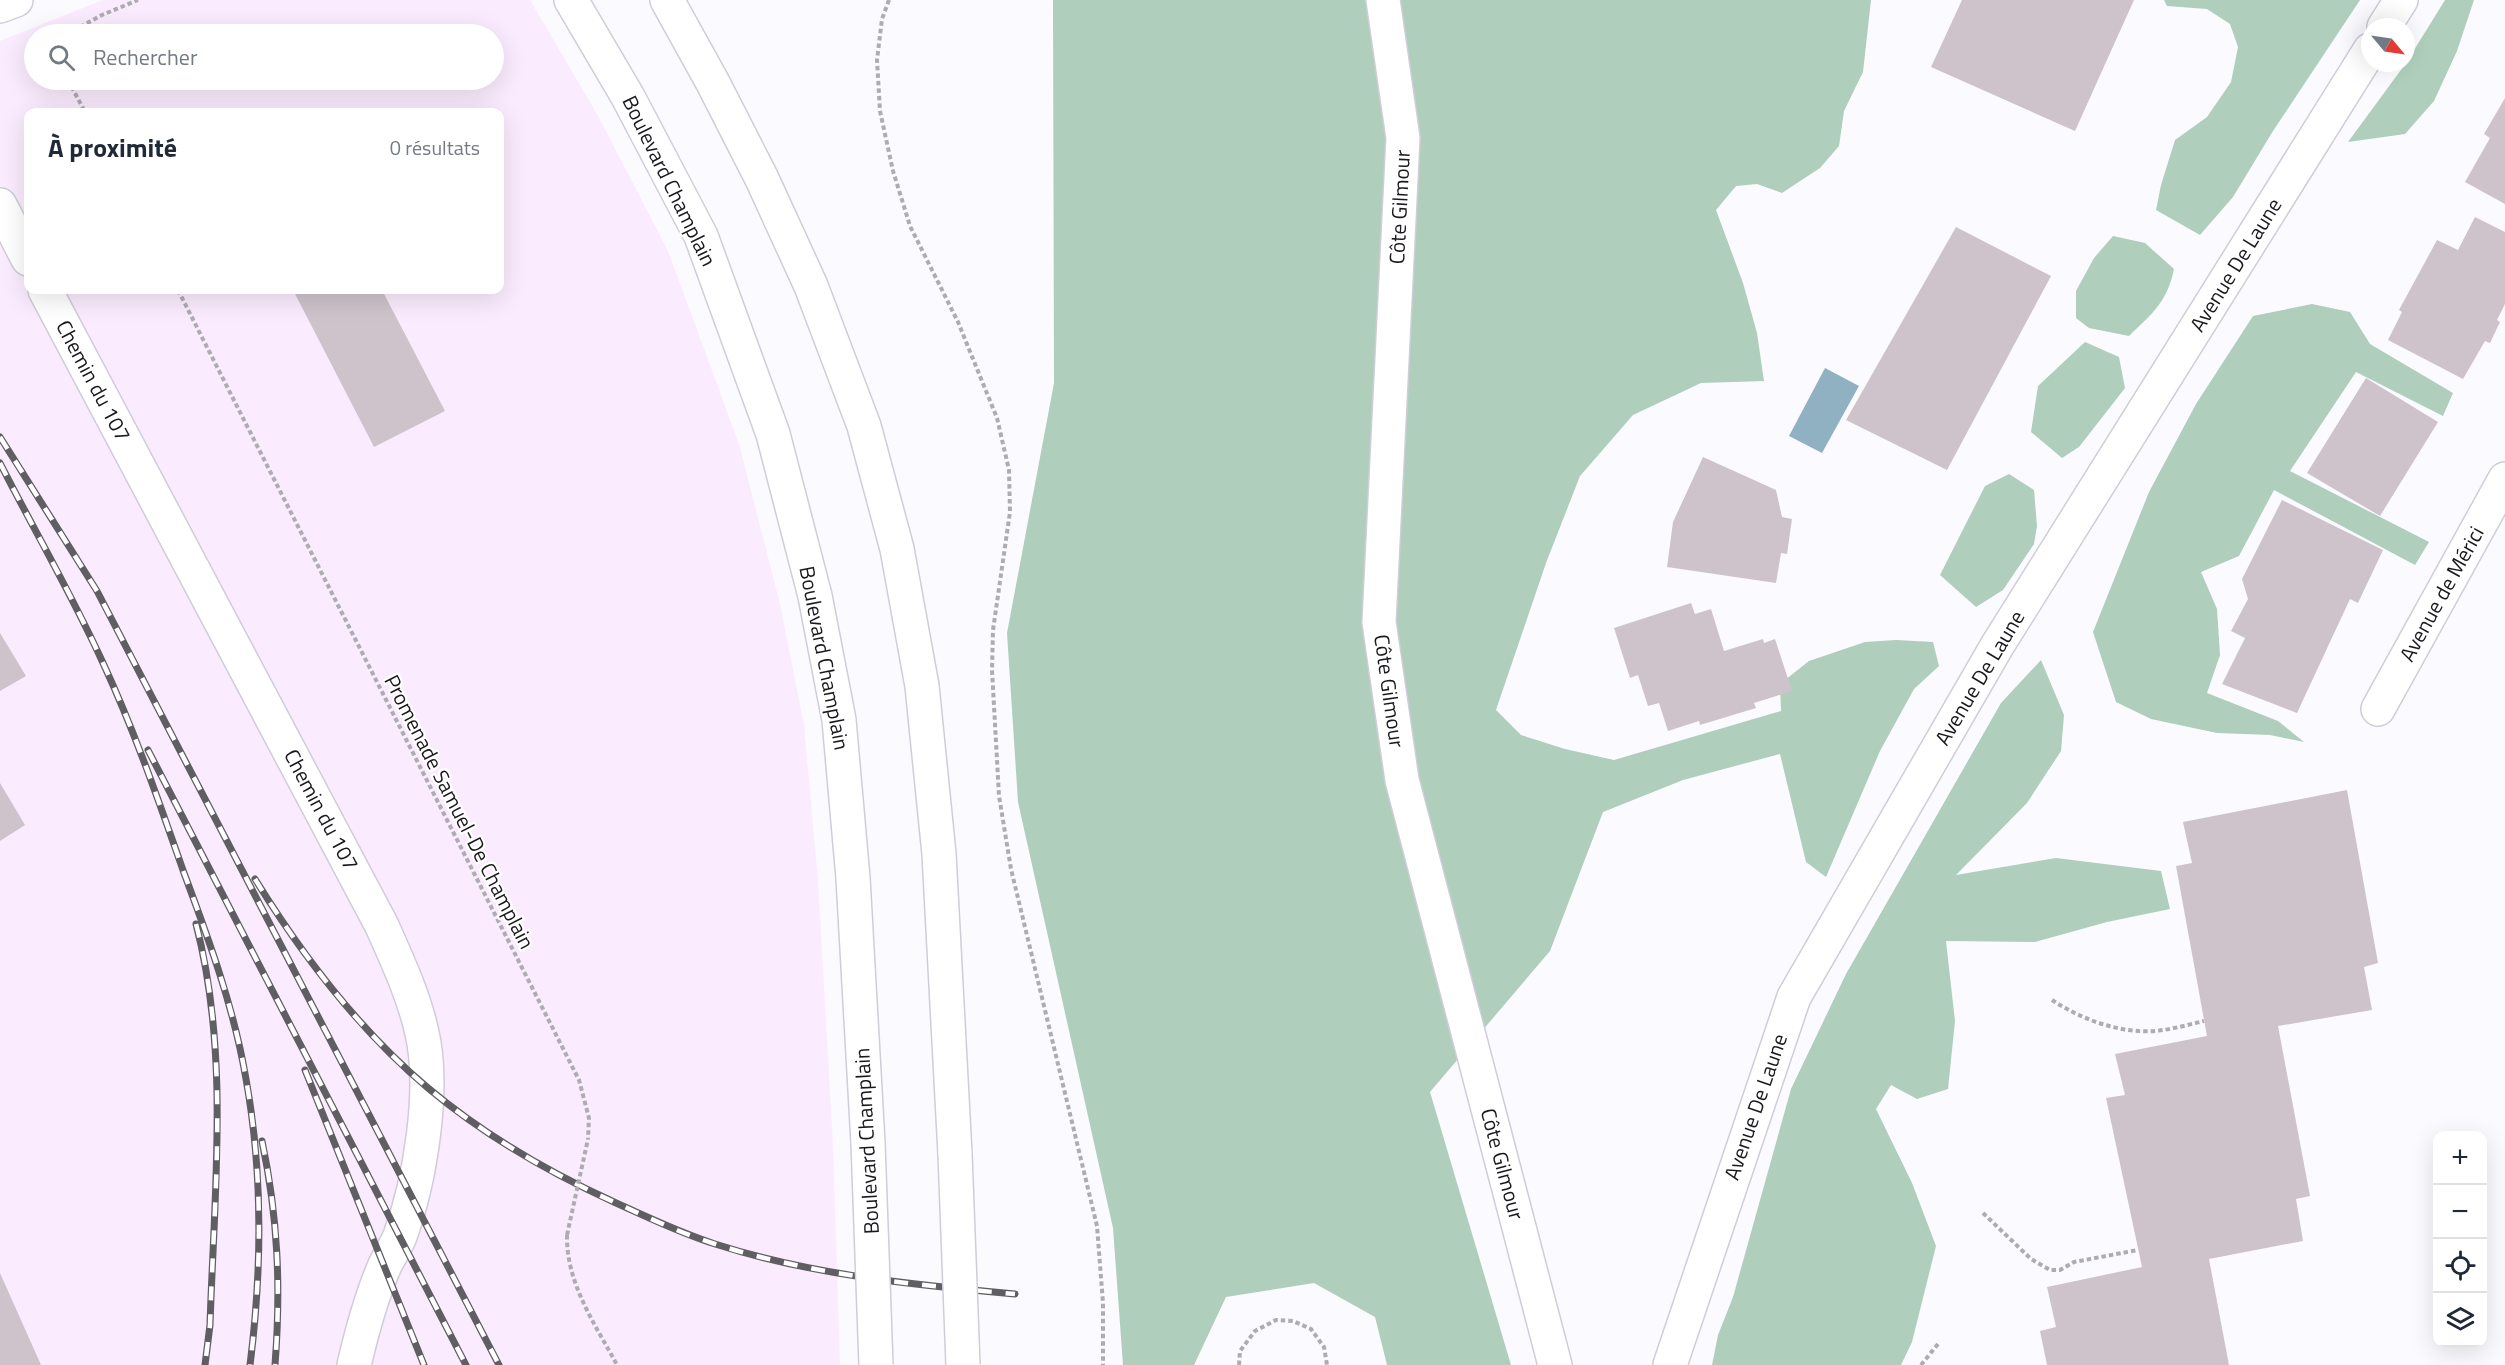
<!DOCTYPE html>
<html lang="fr">
<head>
<meta charset="utf-8">
<style>
	:root { --surface:#fff; --page:#f6f6f7; --text:#1f2937; --muted:#747a83; --line:#e0e1e3 }
	body { margin:0; font-family:"Titillium Web",sans-serif; background:var(--page); color:var(--text) }
	.controls { position:absolute; right:18px; bottom:18px; display:grid; overflow:hidden; border-radius:12px; box-shadow:0 6px 24px #0002 }
	.controls button { width:54px; height:54px; display:grid; place-items:center; padding:0; border:0; border-bottom:2px solid var(--line); background:var(--surface); color:var(--text); font:30px sans-serif }
	.compass { position:absolute; left:2361px; top:18px; width:54px; height:54px; border-radius:50%; background:var(--surface); box-shadow:0 6px 24px #0002; rotate:119deg }
	.list { margin:0; padding:0; list-style:none }
	h2 { display:flex; justify-content:space-between; align-items:center; height:78px; margin:0; padding:0 24px; font-size:26px }
	h2 small { font-size:20px; font-weight:400; color:var(--muted) }
	.icon { flex:none; width:33px; height:33px; fill:none; stroke:currentColor; stroke-width:2; stroke-linecap:round; stroke-linejoin:round }
	.map { position:relative; flex:none; width:2505px; height:1365px; overflow:hidden }
	.search { position:absolute; background:var(--surface); box-shadow:0 6px 24px #0002; left:24px; top:24px; width:480px; height:66px; display:flex; align-items:center; gap:15px; box-sizing:border-box; padding:0 21px; border-radius:33px; color:var(--muted); font-size:22px }
	.panel { position:absolute; background:var(--surface); box-shadow:0 6px 24px #0002; left:24px; top:108px; width:480px; height:186px; border-radius:12px }
	.map>svg:first-child { display:block }
</style>
</head>
<body>
<div class="map">
<svg width="2505" height="1365" viewBox="0 0 2505 1365">
	<rect width="100%" height="100%" fill="#fbfaff"/>
	<path fill="#fbebfe" fill-rule="evenodd" d="M103,0H530L597,114L668,251L739,444L780,604L804,725L818,881L833,1145L840,1365H0V41ZM34,34H494V80H34ZM28,112H500V290H28Z"/>
	<path fill="#afcebc" d="M1053,0H1871L1863,72L1844,111L1839,146L1820,168L1782,193L1757,184L1736,186L1716,210L1743,283L1757,333L1764,381L1701,383L1633,415L1580,476L1546,563L1496,710L1521,735L1565,749L1614,760L1781,711L1780,684L1809,661L1865,642L1896,640L1933,642L1939,666L1914,689L1880,751L1826,877L1806,862L1780,754L1683,780L1603,812L1550,951L1430,1092L1511,1365H1387L1375,1317L1314,1283L1226,1297L1194,1365H1123L1113,1228L1018,802L1007,633L1054,383Z
		M2164,0H2360L2273,131L2233,197L2200,235L2156,210L2161,185L2175,140L2207,117L2231,82L2238,47L2230,24L2207,9L2167,6Z
		M2445,0H2474L2457,51L2434,101L2405,134L2348,142L2406,63Z
		M2113,236L2145,243L2174,269C2167,302 2153,313 2129,336L2089,328L2076,318V291L2094,258Z
		M2312,304L2350,312L2370,344L2453,393L2443,416L2356,372L2290,471L2429,542L2415,565L2274,490L2239,556L2201,572L2217,609L2220,655L2207,693L2278,721L2304,742L2270,735L2217,733L2151,719L2116,702L2093,632L2149,492L2196,404L2253,316Z
		M2085,342L2119,357L2125,388L2079,447L2062,458L2031,432L2038,386Z
		M2009,474L2034,490L2037,526L2034,544L2003,590L1976,607L1940,575L1985,486Z
		M2041,660L2064,715L2061,751L2027,803L1956,875L2056,858L2161,871L2170,909L2107,922L2035,942L1946,941L1955,1021L1948,1089L1917,1099L1891,1085L1876,1109L1912,1183L1936,1246L1912,1342L1901,1365H1712L1718,1335L1733,1297L1791,1089L1846,974L2001,703Z"/>
	<path fill="#90b1c1" d="M1825,368L1859,386L1822,453L1789,436Z"/>
	<path fill="#cec3cb" d="M1962,0H2134L2075,131L1931,67Z
		M2505,98V204L2465,182L2490,138L2484,134Z
		M2475,217L2505,232V304L2497,320L2500,322L2490,343L2485,341L2463,379L2388,340L2402,312L2399,310L2437,240L2458,250Z
		M1956,227L2051,276L1947,470L1846,420Z
		M293,290H382L445,411L374,447Z
		M2366,378L2438,422L2380,516L2307,473Z
		M1703,457L1776,490L1782,517L1792,519L1787,554L1781,553L1776,583L1667,567L1673,522Z
		M2282,500L2383,550L2358,603L2350,599L2297,713L2222,684L2245,638L2231,631L2248,599L2242,579Z
		M1691,603L1695,614L1711,609L1724,651L1763,639L1764,643L1775,639L1792,691L1754,703L1756,708L1700,725L1699,721L1668,731L1659,703L1648,706L1638,675L1630,678L1614,628Z
		M0,633L26,676L0,691Z
		M0,783L25,825L0,841Z
		M2347,790L2378,963L2364,967L2372,1010L2278,1026L2310,1196L2296,1199L2303,1241L2209,1259L2229,1365H2047L2040,1331L2056,1327L2047,1287L2142,1267L2106,1098L2125,1095L2115,1054L2207,1036L2176,866L2192,863L2183,822Z
		M0,1273L41,1365H0Z"/>
	<g fill="none" stroke-linecap="round" stroke-linejoin="round">
		<defs>
			<path id="minor" d="M1383,0L1403,138L1379,622L1402,780L1555,1365
				M0,6L16,0
				M2384,27L2401,0
				M0,205L28,259
				M45,290L382,926C397,960 414,996 422,1033C435,1090 420,1181 400,1236C396,1246 390,1255 385,1265C371,1297 362,1331 354,1365
				M2378,709L2505,479
				M1670,1365L1794,997L1997,646L2370,50"/>
			<path id="major" d="M571,0L628,97L701,236L773,434L815,596L839,720L853,878L868,1143
				M667,0L713,83L762,179L811,286L864,426L897,549L922,686L939,854L955,1154"/>
		</defs>
		<use href="#minor" stroke="#cfcdd9" stroke-width="36"/>
		<use href="#major" stroke="#cfcdd9" stroke-width="36"/>
		<path stroke="#adacb1" stroke-width="4" stroke-dasharray="4.5 3" stroke-linecap="butt" d="M889,0L882,19L877,60L880,111L893,171L910,226L958,322L997,418L1009,470L1010,512L993,630L992,670L999,796L1011,869L1097,1226L1103,1303V1365
			M67,34L102,15L138,0
			M68,80L85,112
			M178,290L579,1080L589,1118L588,1139
			M2052,1000C2082,1020 2125,1036 2163,1030C2177,1028 2191,1024 2204,1021
			M1983,1213L2031,1259L2050,1270H2060L2074,1262L2138,1250
			M567,1235C566,1283 595,1324 617,1365
			M1239,1365L1240,1351L1255,1331L1276,1320L1293,1321L1311,1329L1324,1347L1327,1365
			M1921,1365L1938,1344"/>
		<use href="#minor" stroke="#fff" stroke-width="33"/>
		<use href="#major" stroke="#fff" stroke-width="33"/>
		<defs>
			<path id="rail" d="M0,437L97,591L499,1365
				M0,463C34,530 72,595 103,663C135,732 159,802 184,873C209,940 234,1008 246,1079C263,1173 262,1270 250,1365
				M148,750L466,1365
				M255,879C302,955 359,1030 428,1088C484,1135 548,1172 614,1202C647,1217 680,1233 715,1244C812,1275 915,1285 1015,1294
				M196,924C230,1054 214,1193 210,1325L205,1365
				M305,1070L424,1365
				M262,1141C278,1217 281,1287 275,1365"/>
		</defs>
		<use href="#rail" stroke="#5f5e62" stroke-width="7"/>
		<use href="#rail" stroke="#fff" stroke-width="4.5" stroke-dasharray="14" stroke-linecap="butt"/>
		<defs>
			<path id="major-bridge" d="M868,1143L876,1365
				M955,1154L963,1365"/>
		</defs>
		<use href="#major-bridge" stroke="#cfcdd9" stroke-width="36" stroke-linecap="butt"/>
		<path stroke="#adacb1" stroke-width="4" stroke-dasharray="4.5 3" stroke-linecap="butt" d="M567,1235L588,1139"/>
		<use href="#major-bridge" stroke="#fff" stroke-width="33"/>
	</g>
	<g text-anchor="middle" stroke-width="4.5" stroke-linejoin="round" paint-order="stroke">
		<g font-size="21" fill="#19181c" stroke="#fff">
			<text transform="translate(669 181) rotate(64)" y="7">Boulevard Champlain</text>
			<text transform="translate(1400 207) rotate(-87)" y="7">Côte Gilmour</text>
			<text transform="translate(2236 265) rotate(-58)" y="7">Avenue De Laune</text>
			<text transform="translate(93 381) rotate(62)" y="7">Chemin du 107</text>
			<text transform="translate(2442 594) rotate(-61)" y="7">Avenue de Mérici</text>
			<text transform="translate(824 658) rotate(79)" y="7">Boulevard Champlain</text>
			<text transform="translate(1980 678) rotate(-59)" y="7">Avenue De Laune</text>
			<text transform="translate(1389 691) rotate(82)" y="7">Côte Gilmour</text>
			<text transform="translate(321 810) rotate(62)" y="7">Chemin du 107</text>
			<text transform="translate(459 812) rotate(63)" y="7">Promenade Samuel-De Champlain</text>
			<text transform="translate(1756 1107) rotate(-71)" y="7">Avenue De Laune</text>
			<text transform="translate(867 1141) rotate(-93)" y="7">Boulevard Champlain</text>
			<text transform="translate(1502 1164) rotate(75)" y="7">Côte Gilmour</text>
		</g>
	</g>
</svg>
<div class="controls">
<button>+</button>
<button>−</button>
<button><svg class="icon" aria-label="locate" viewBox="0 0 24 24"><circle cx="12" cy="12" r="6"/><path d="M12 2v4M12 18v4M2 12h4M18 12h4"/></svg></button>
<button><svg class="icon" aria-label="layers" viewBox="0 0 24 24"><path d="M12 4l9 5-9 5-9-5zM3 14l9 5 9-5"/></svg></button>
</div>
<svg class="compass" viewBox="-18 -18 36 36"><path d="M0-13l5 13h-10z" fill="#e53935"/><path d="M0 13l5-13h-10z" fill="#747a83"/></svg>
<div class="search"><svg class="icon" aria-label="search" viewBox="0 0 24 24"><circle cx="10" cy="10" r="6"/><path d="M15 15l6 6"/></svg>Rechercher</div>
<section class="panel">
<h2>À proximité<small>0 résultats</small></h2>
<ul class="list">
</ul>
</section>
</div>
</body>
</html>
